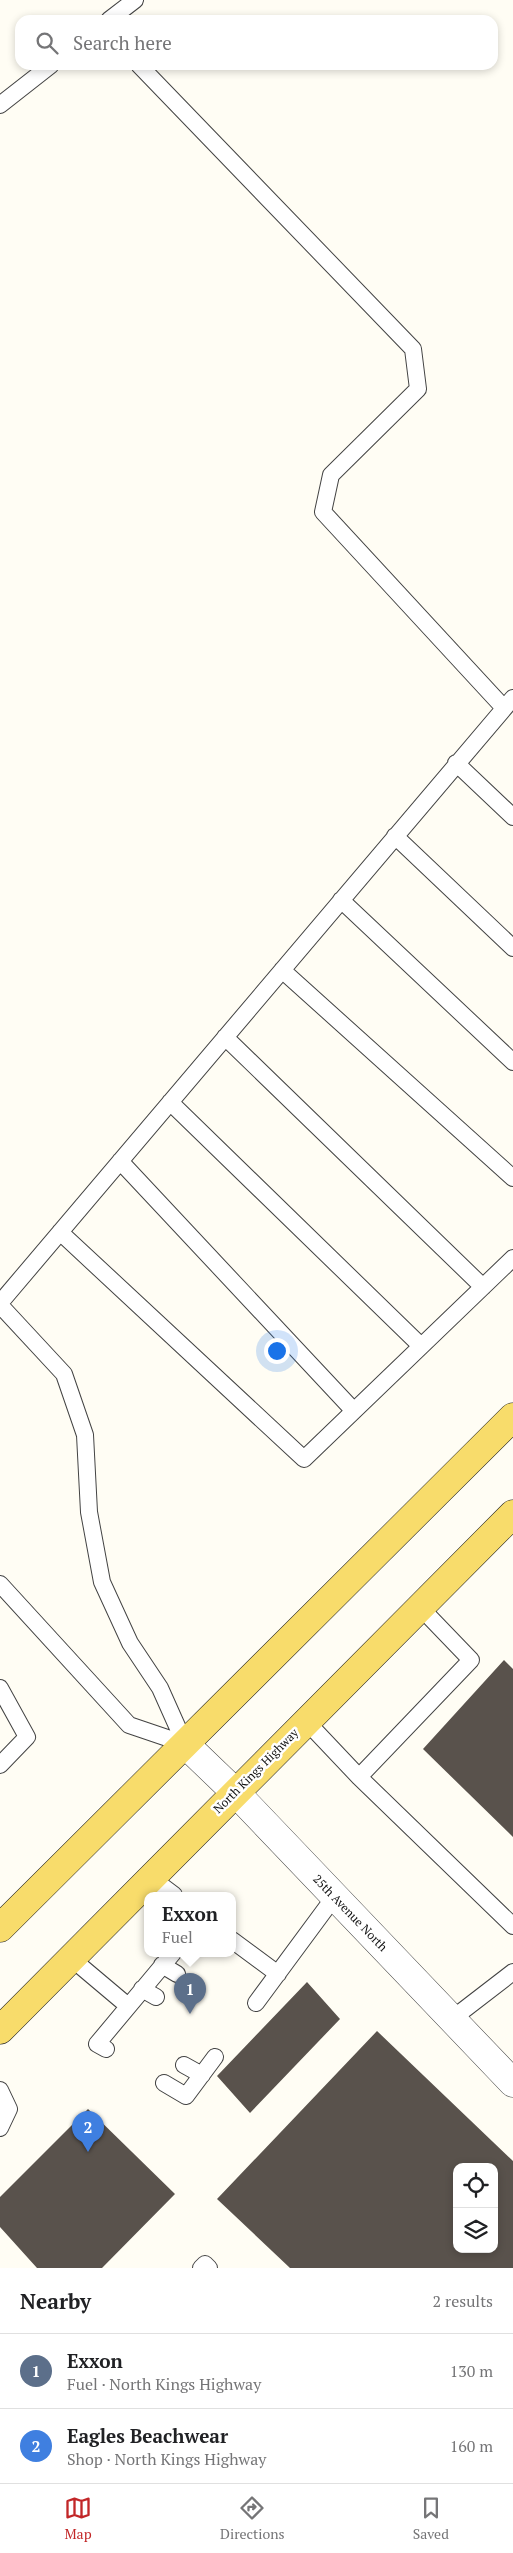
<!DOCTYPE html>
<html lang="en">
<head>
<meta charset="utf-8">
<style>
	:root { --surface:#fff; --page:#f2f2f2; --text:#202124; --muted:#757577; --line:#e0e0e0; --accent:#c22728 }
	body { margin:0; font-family:"PT Serif",serif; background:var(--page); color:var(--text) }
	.controls { position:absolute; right:15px; bottom:15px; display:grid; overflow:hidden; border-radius:10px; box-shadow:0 2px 8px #0003 }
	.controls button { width:45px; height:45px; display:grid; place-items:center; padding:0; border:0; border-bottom:1px solid var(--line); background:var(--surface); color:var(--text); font:25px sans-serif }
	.you { position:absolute; left:276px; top:1350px; width:18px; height:18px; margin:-12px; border:4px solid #fff; border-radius:50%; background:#1a73e8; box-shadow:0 0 0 8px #1a73e833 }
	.badge { display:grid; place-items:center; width:32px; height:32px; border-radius:50%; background:var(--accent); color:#fff; font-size:16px; font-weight:700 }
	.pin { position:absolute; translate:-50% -41px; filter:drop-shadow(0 1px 2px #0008) }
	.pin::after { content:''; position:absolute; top:26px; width:18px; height:15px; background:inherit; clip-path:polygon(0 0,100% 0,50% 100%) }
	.popup { position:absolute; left:144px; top:1892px; width:92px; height:65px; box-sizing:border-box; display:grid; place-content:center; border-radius:10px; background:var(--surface); filter:drop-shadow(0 1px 4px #0005); font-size:16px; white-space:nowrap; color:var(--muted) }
	.popup b { font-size:19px; color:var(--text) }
	.popup::after { content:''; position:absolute; left:50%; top:100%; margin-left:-10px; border:10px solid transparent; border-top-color:var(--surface) }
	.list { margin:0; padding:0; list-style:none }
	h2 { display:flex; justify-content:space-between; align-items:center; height:65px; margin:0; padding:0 20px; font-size:21px }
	h2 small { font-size:16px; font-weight:400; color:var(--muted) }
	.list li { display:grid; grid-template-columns:32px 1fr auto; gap:15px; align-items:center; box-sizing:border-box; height:75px; padding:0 20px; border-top:1px solid var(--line) }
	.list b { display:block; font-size:19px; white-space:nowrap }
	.list p { margin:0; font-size:16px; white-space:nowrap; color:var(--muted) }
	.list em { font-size:16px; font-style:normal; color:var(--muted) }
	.icon { flex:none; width:28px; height:28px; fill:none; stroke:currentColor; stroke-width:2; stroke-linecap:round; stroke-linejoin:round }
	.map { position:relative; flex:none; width:513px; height:2268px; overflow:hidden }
	.search { position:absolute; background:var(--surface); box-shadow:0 2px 8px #0003; left:15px; right:15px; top:15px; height:55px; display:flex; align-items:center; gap:12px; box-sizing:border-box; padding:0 18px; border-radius:15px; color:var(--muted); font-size:19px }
	.sheet { height:215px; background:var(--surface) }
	nav { display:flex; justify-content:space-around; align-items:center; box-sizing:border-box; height:70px; border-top:1px solid var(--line); background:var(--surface); font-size:14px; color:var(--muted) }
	nav a { display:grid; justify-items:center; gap:2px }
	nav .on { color:var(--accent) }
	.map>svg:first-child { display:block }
</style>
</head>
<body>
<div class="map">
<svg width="513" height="2268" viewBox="0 0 513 2268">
	<rect width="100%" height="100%" fill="#fffdf4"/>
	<path fill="#59524c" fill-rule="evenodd" d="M504,1660L513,1669V1837L423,1749Z
		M307,1982L340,2019L250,2113L217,2076Z
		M377,2031L513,2161V2268H290L217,2199ZM457,2167H494V2249H457Z
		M88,2109L175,2194L102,2268H37L0,2227V2197Z"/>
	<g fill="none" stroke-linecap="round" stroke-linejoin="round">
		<defs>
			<path id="service" d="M109,20L135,0
				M139,65L413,349L418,389L331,475L323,512L504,708
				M0,105L51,65
				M456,763L513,817
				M395,836L513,948
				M341,900L513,1062
				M282,970L513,1178
				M225,1037L483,1287
				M170,1102L421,1346
				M120,1161L354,1411
				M60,1232L304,1459L513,1258
				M0,1303L513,698
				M0,1305L64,1374L85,1435L89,1512L102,1582L130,1643L160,1688L185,1744
				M0,1584L129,1725L185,1744
				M0,1688L27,1737L0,1765
				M306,1721L359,1777L513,1926
				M359,1777L471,1660L420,1607
				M150,1877L174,1895
				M232,1940L278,1974
				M71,1958L128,2006
				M162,1965L177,1974
				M142,1989L156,1997
				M256,2003L335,1896
				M452,2019L513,1972
				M106,2049L97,2044L173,1953
				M184,2065L202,2075
				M164,2083L186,2096L215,2057
				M0,2090L9,2109L0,2128
				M201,2268L205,2264L209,2268"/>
			<path id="minor" d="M185,1744L235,1792L513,2083"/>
			<path id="primary" d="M0,1928L513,1417
				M0,2030L513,1514"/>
		</defs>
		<use href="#service" stroke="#434343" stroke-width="18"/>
		<use href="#minor" stroke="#434343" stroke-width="29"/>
		<use href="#primary" stroke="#212121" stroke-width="29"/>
		<use href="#service" stroke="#fff" stroke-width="16"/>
		<use href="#minor" stroke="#fff" stroke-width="28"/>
		<use href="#primary" stroke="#f8dc6b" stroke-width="28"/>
	</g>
	<g text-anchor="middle" stroke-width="5" stroke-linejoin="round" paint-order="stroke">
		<g font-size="12" fill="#101010" stroke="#fff">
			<text transform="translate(256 1771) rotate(-45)" y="4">North Kings Highway</text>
			<text transform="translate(350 1913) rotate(46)" y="4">25th Avenue North</text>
		</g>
	</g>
</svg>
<div class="controls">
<button><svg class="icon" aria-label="locate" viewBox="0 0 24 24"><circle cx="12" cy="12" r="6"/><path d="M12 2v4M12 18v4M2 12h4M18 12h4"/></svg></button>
<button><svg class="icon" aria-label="layers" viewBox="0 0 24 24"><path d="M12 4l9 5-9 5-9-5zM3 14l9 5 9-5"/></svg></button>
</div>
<div class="you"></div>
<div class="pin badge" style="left:190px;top:2014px;background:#5c6f8a">1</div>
<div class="popup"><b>Exxon</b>Fuel</div>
<div class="pin badge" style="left:88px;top:2152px;background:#3f7fe0">2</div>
<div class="search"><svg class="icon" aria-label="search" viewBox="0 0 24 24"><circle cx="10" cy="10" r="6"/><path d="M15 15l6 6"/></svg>Search here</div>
</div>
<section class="sheet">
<h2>Nearby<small>2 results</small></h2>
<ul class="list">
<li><span class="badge" style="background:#5c6f8a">1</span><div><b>Exxon</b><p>Fuel · North Kings Highway</p></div><em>130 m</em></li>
<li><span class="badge" style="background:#3f7fe0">2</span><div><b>Eagles Beachwear</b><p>Shop · North Kings Highway</p></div><em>160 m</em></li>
</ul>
</section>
<nav>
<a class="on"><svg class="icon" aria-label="map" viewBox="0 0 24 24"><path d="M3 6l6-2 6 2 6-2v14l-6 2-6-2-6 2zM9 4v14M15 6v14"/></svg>Map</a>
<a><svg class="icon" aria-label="directions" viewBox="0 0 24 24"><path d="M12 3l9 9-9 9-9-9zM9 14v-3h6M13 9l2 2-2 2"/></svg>Directions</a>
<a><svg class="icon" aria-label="saved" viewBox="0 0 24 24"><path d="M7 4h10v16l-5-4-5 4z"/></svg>Saved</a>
</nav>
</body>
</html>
